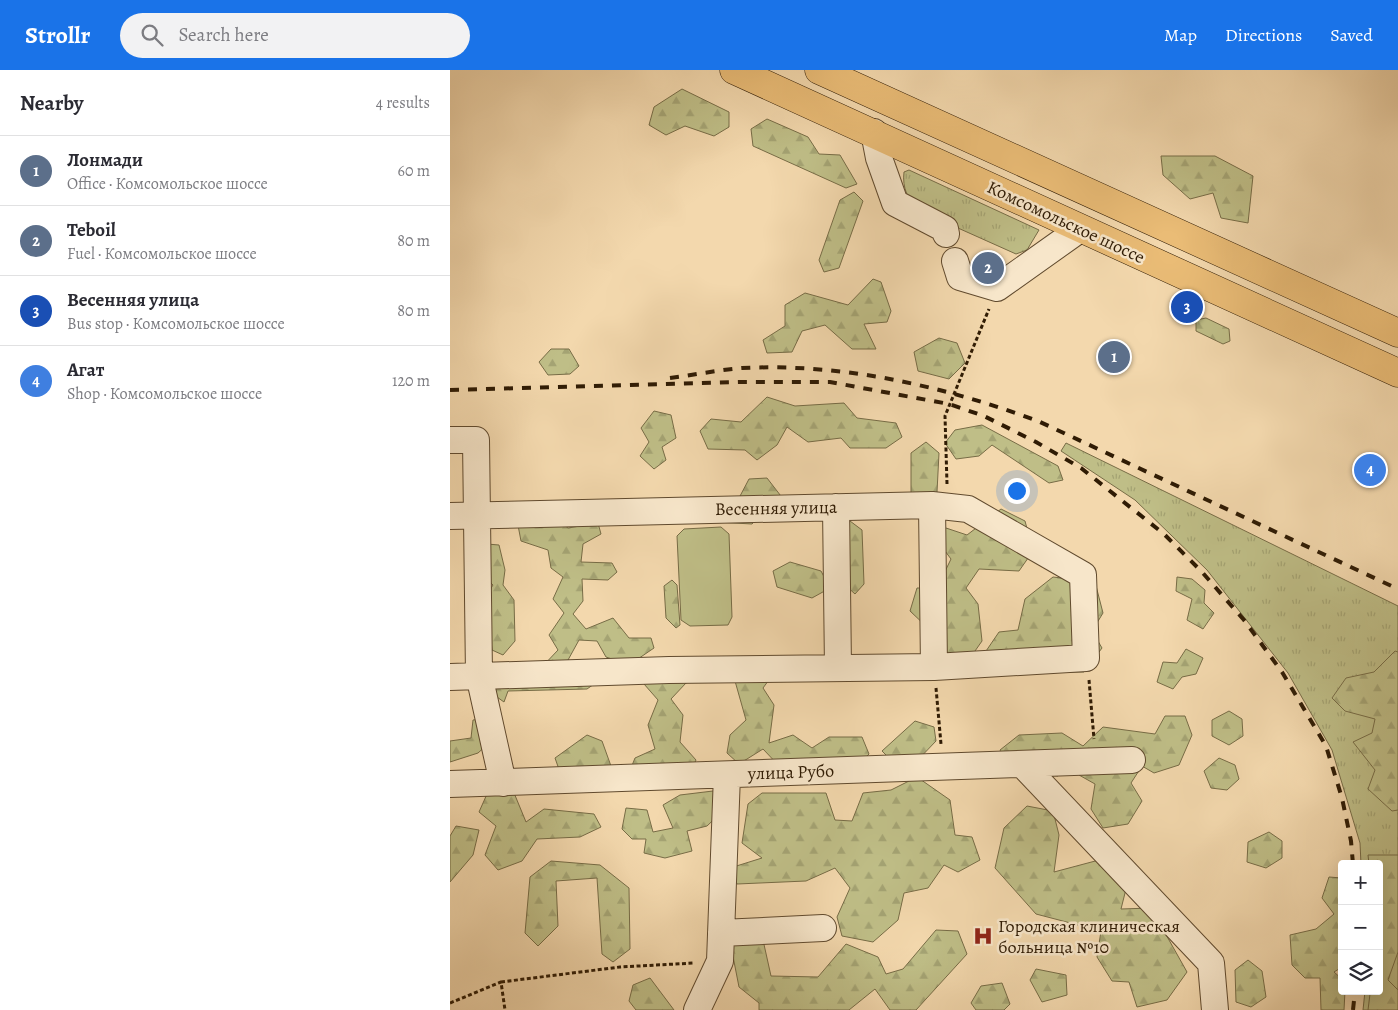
<!DOCTYPE html>
<html lang="en">
<head>
<meta charset="utf-8">
<style>
	:root { --surface:#fff; --page:#f2f2f3; --text:#2b2b33; --muted:#7c7c81; --line:#e1e1e2; --accent:#1a73e8 }
	body { margin:0; font-family:Alegreya,serif; background:var(--page); color:var(--text) }
	.controls { position:absolute; right:15px; bottom:15px; display:grid; overflow:hidden; border-radius:5px; box-shadow:0 5px 20px #0002 }
	.controls button { width:45px; height:45px; display:grid; place-items:center; padding:0; border:0; border-bottom:1px solid var(--line); background:var(--surface); color:var(--text); font:25px sans-serif }
	.you { position:absolute; left:566px; top:420px; width:18px; height:18px; margin:-12px; border:4px solid #fff; border-radius:50%; background:#1a73e8; box-shadow:0 0 0 8px #1a73e833 }
	.badge { display:grid; place-items:center; width:32px; height:32px; border-radius:50%; background:var(--accent); color:#fff; font-size:16px; font-weight:700 }
	.pin { position:absolute; translate:-50% -50%; border:2px solid #fff; box-shadow:0 1px 5px #0006 }
	.list { margin:0; padding:0; list-style:none }
	h2 { display:flex; justify-content:space-between; align-items:center; height:65px; margin:0; padding:0 20px; font-size:21px }
	h2 small { font-size:16px; font-weight:400; color:var(--muted) }
	.list li { display:grid; grid-template-columns:32px 1fr auto; gap:15px; align-items:center; box-sizing:border-box; height:70px; padding:0 20px; border-top:1px solid var(--line) }
	.list b { display:block; font-size:19px; white-space:nowrap }
	.list p { margin:0; font-size:16px; white-space:nowrap; color:var(--muted) }
	.list em { font-size:16px; font-style:normal; color:var(--muted) }
	.icon { flex:none; width:28px; height:28px; fill:none; stroke:currentColor; stroke-width:2; stroke-linecap:round; stroke-linejoin:round }
	.map { position:relative; flex:none; width:948px; height:940px; overflow:hidden }
	header { display:flex; align-items:center; gap:30px; box-sizing:border-box; height:70px; padding:0 25px; background:var(--accent); color:#fff }
	header strong { font-size:24px }
	nav { display:flex; gap:28px; margin-inline-start:auto; font-size:18px }
	.search { width:350px; height:45px; background:var(--page); display:flex; align-items:center; gap:12px; box-sizing:border-box; padding:0 18px; border-radius:28px; color:var(--muted); font-size:19px }
	main { display:flex }
	aside { flex:1; background:var(--surface) }
	.map>svg:first-child { display:block }
</style>
</head>
<body>
<header>
<strong>Strollr</strong>
<div class="search"><svg class="icon" aria-label="search" viewBox="0 0 24 24"><circle cx="10" cy="10" r="6"/><path d="M15 15l6 6"/></svg>Search here</div>
<nav><a>Map</a><a>Directions</a><a>Saved</a></nav>
</header>
<main>
<aside>
<h2>Nearby<small>4 results</small></h2>
<ul class="list">
<li><span class="badge" style="background:#5c6f8a">1</span><div><b>Лонмади</b><p>Office · Комсомольское шоссе</p></div><em>60 m</em></li>
<li><span class="badge" style="background:#5c6f8a">2</span><div><b>Teboil</b><p>Fuel · Комсомольское шоссе</p></div><em>80 m</em></li>
<li><span class="badge" style="background:#1a4fb4">3</span><div><b>Весенняя улица</b><p>Bus stop · Комсомольское шоссе</p></div><em>80 m</em></li>
<li><span class="badge" style="background:#3f7fe0">4</span><div><b>Агат</b><p>Shop · Комсомольское шоссе</p></div><em>120 m</em></li>
</ul>
</aside>
<div class="map">
<svg width="948" height="940" viewBox="0 0 948 940">
	<defs>
		<pattern id="grass-tufts" width="24" height="20" patternUnits="userSpaceOnUse" patternTransform="scale(1.25)"><rect width="24" height="20" fill="#bfbe87"/><path d="M3 7l-1-3M5 7V3M7 7l1-3M15 17l-1-3M17 17v-4M19 17l1-3" fill="none" stroke="#a4a373"/></pattern>
		<pattern id="forest-firs" width="22" height="20" patternUnits="userSpaceOnUse" patternTransform="scale(1.25)"><rect width="22" height="20" fill="#bfbe87"/><path d="M5 1l3.5 6h-7zM16 11l3.5 6h-7z" fill="#a4a373"/></pattern>
	</defs>
	<rect width="100%" height="100%" fill="#f3d8ad"/>
	<filter id="stains"><feTurbulence type="fractalNoise" baseFrequency=".004" numOctaves="4"/><feColorMatrix values="0 0 0 0 .2 0 0 0 0 .09 0 0 0 0 .02 0 0 0 .5 -.17"/></filter>
	<radialGradient id="worn" r=".72"><stop offset=".6" stop-color="#630" stop-opacity="0"/><stop offset="1" stop-color="#630" stop-opacity=".3"/></radialGradient>
	<path fill="url(#grass-tufts)" stroke="#776c46" d="M459,100L589,160L577,180L566,184L470,141C458,131 452,118 454,102Z
		M616,373L948,536V940H913L915,921H929V794H911L910,773L882,680L838,603L757,500L685,430L611,381Z"/>
	<path fill="url(#forest-firs)" stroke="#776c46" d="M232,19L279,42V57L264,66L235,56L216,65L199,55L204,37Z
		M317,49L358,67L369,84L390,85L407,114L396,118L303,76L301,59Z
		M711,86H765L803,106L798,153L771,148L763,123L740,129L713,105Z
		M404,122L413,131L389,198L374,202L369,190L390,130Z
		M423,209L431,212L441,241L437,252L414,254L426,279H402L375,255L352,261L342,282L317,283L313,270L335,256V235L355,223L398,235Z
		M756,248L779,259L780,271L773,274L746,261V250Z
		M489,268L507,273L515,293L499,309L468,301L464,282Z
		M101,279H119L129,296L120,304L98,305L89,292Z
		M317,327L345,336L394,333L407,348L446,353L452,367L436,378H400L391,368L358,372L337,357L327,375L307,390L295,380L258,379L250,361L261,349L291,352Z
		M204,341L221,345L226,368L212,377L216,390L204,399L190,386L199,372L191,358Z
		M532,355L608,396L613,410L599,413L542,375L529,386L506,389L495,373L505,360Z
		M476,372L489,383L487,422L473,432L461,422V383Z
		M317,408L334,430L313,443L302,454L266,452L289,428L299,409Z
		M89,436L118,458L148,453L151,464L133,474L131,492L162,493L167,502L158,510L132,509L133,531L123,544L136,559L163,548L179,568H201L204,578L179,595L156,587L147,571L129,570L118,590L147,612L137,619L58,621L54,632L37,620L91,598L108,580L99,565L114,543L103,529L113,507L101,498L98,480L71,471L67,450Z
		M551,439L575,451L583,481L569,501L529,499L516,518L528,534L532,571L518,591L493,590L478,558L460,541L467,518H487L501,489L489,473L496,458L517,465Z
		M400,451L412,460L414,514L405,524L394,514L392,460Z
		M37,474L49,475L55,500L53,515L64,530L65,571L53,585L42,580L36,526L43,515L28,501Z
		M340,492L371,501L380,518L362,528L327,517L323,501Z
		M603,507L645,512L653,543L642,561L652,578L634,602H617L599,579L534,584L549,562L568,560L575,529Z
		M727,507L742,509L755,520L754,533L764,543L753,559L737,550L742,529L726,521Z
		M222,510L227,515L230,555L226,558L216,548L214,516Z
		M736,579L753,588L746,604L732,607L723,619L707,612L713,592L727,593Z
		M945,581L948,582V740L942,741L918,719L925,700L903,672L922,663L925,649L895,641L882,628L896,608L924,602Z
		M318,586L324,603L313,618L324,635L319,673L343,665L362,678L379,667H412L419,684L407,696L332,699L313,679L289,694L277,683L280,665L296,650L285,611L293,593Z
		M205,596L259,606L236,613L221,629L233,645L230,672L246,690L240,704L179,703L185,688L205,679L198,655L208,630L194,614Z
		M779,641L792,649L793,666L779,675L762,666V650Z
		M715,646H735L742,665L729,695L704,703L692,696L681,713L692,731L678,754L653,758L641,739L645,714L629,705L623,688L608,706L560,700L550,680L569,665L612,663L633,676L653,657L705,664Z
		M32,649L48,665L28,683L0,692V671L21,668L23,650Z
		M465,651L484,657L486,671L465,693L445,694L432,681Z
		M137,665L152,671L161,696L111,705L105,688Z
		M769,688L785,695L789,709L777,720L761,718L754,701Z
		M467,707L500,730L505,765L522,767L530,790L508,802L494,795L478,818L454,823L448,850L423,872L392,866L387,847L400,818L385,798L356,811L287,814L280,798L312,788L292,773L298,734L312,723H376L385,750L402,751L413,723L441,720Z
		M62,718L76,752L94,739L144,744L151,757L130,767L87,769L72,791L48,800L35,785L46,756L29,742L37,724Z
		M263,721L278,736L257,756L237,761L242,781L215,788L194,783L196,769H182L172,759L176,738L197,740L203,762L223,758L213,735L230,725Z
		M577,736L603,741L609,765L604,802L649,790L676,819L671,839L701,838L737,902L717,930L687,937L679,912L662,911L647,887L651,861L586,844L545,798L554,758Z
		M6,756L29,760L23,785L0,812V766Z
		M819,762L832,771V788L816,798L797,792L798,772Z
		M918,785H948V882L938,910L948,920V940H918L920,924L923,921H929L931,912L929,794H919Z
		M101,791L150,795L179,818L180,879L163,892L152,884L147,808L106,811L108,856L88,876L75,863L80,807Z
		M879,807L892,808V897L884,902L892,909V921H895L894,940H871L870,908H855L842,895L840,865L866,859L884,844L872,828Z
		M486,860L508,861L517,884L466,940H440L425,919L399,940H309V933L289,917L279,866L313,870L321,906L368,907L396,874L428,887L436,904L453,899Z
		M798,890L812,901L816,927L801,937L786,932L785,900Z
		M586,899L616,905L617,925L592,932L580,910Z
		M200,908L224,940H186L179,931L183,915Z
		M552,913L560,934L554,940H526L521,933L531,916Z"/>
	<path fill="#bfbe87" stroke="#776c46" d="M271,457L279,464L282,547L278,555L240,556L231,550L227,466L234,459Z"/>
	<g fill="none" stroke-linecap="round" stroke-linejoin="round">
		<defs>
			<path id="minor" d="M424,62L429,88L445,133L495,159L496,164
				M505,191L510,207L547,218L630,159
				M0,370H26L29,605L53,713
				M482,435L484,597
				M386,437L388,598
				M0,446L482,435L518,439L633,505L636,588L484,597L219,600L0,607
				M572,694L761,893L765,940
				M0,714L682,690
				M271,863L373,858
				M247,940L270,891L277,705"/>
			<path id="major" d="M284,0L948,303
				M369,0L948,263"/>
		</defs>
		<use href="#minor" stroke="#604a2e" stroke-width="28"/>
		<use href="#major" stroke="#2f1b04" stroke-width="29"/>
		<path stroke="#2f1b04" stroke-width="3" stroke-dasharray="4 2.5" stroke-linecap="butt" d="M497,414L495,346L539,239
			M639,610L644,669
			M486,618L491,674
			M51,912L170,897L244,893
			M0,933L51,912L55,940"/>
		<use href="#minor" stroke="#f7e6ca" stroke-width="26"/>
		<use href="#major" stroke="#eabc76" stroke-width="28"/>
		<path stroke="#2f1b04" stroke-width="4" stroke-dasharray="9 9" stroke-linecap="butt" d="M220,308C244,305 268,300 292,298C393,293 493,316 588,351L948,519
			M0,320L291,312H380L499,334L534,346L586,372L631,398L714,464L752,502L794,550L832,602L876,676L892,728L901,771L903,794
			M903,940L905,921"/>
	</g>
	<defs>
		<symbol id="hospital-bare" viewBox="-9 -9 18 18"><path d="M-5-5h3v3.5h4V-5h3V5h-3V1.5h-4V5h-3Z" fill="#8f2418" stroke="#f7e6ca" stroke-width="2.5" paint-order="stroke"/></symbol>
	</defs>
	<g fill-rule="evenodd">
		<use href="#hospital-bare" x="519" y="852" width="28" height="28"/>
	</g>
	<g text-anchor="middle" stroke-width="5" stroke-linejoin="round" paint-order="stroke">
		<g font-size="18" fill="#2f1b04" stroke="#f7e6ca">
			<text transform="translate(616 152) rotate(25)" y="6">Комсомольское шоссе</text>
			<text transform="translate(326 438) rotate(-1)" y="6">Весенняя улица</text>
			<text transform="translate(341 702) rotate(-2)" y="6">улица Рубо</text>
		</g>
		<g font-size="18" fill="#2f1b04" stroke="#f7e6ca" text-anchor="start">
			<text x="548" y="862">Городская клиническая<tspan x="548" dy="21">больница №10</tspan></text>
		</g>
	</g>
	<rect width="100%" height="100%" filter="url(#stains)"/>
	<rect width="100%" height="100%" fill="url(#worn)"/>
</svg>
<div class="controls">
<button>+</button>
<button>−</button>
<button><svg class="icon" aria-label="layers" viewBox="0 0 24 24"><path d="M12 4l9 5-9 5-9-5zM3 14l9 5 9-5"/></svg></button>
</div>
<div class="you"></div>
<div class="pin badge" style="left:664px;top:287px;background:#5c6f8a">1</div>
<div class="pin badge" style="left:538px;top:198px;background:#5c6f8a">2</div>
<div class="pin badge" style="left:737px;top:237px;background:#1a4fb4">3</div>
<div class="pin badge" style="left:920px;top:400px;background:#3f7fe0">4</div>
</div>
</main>
</body>
</html>
